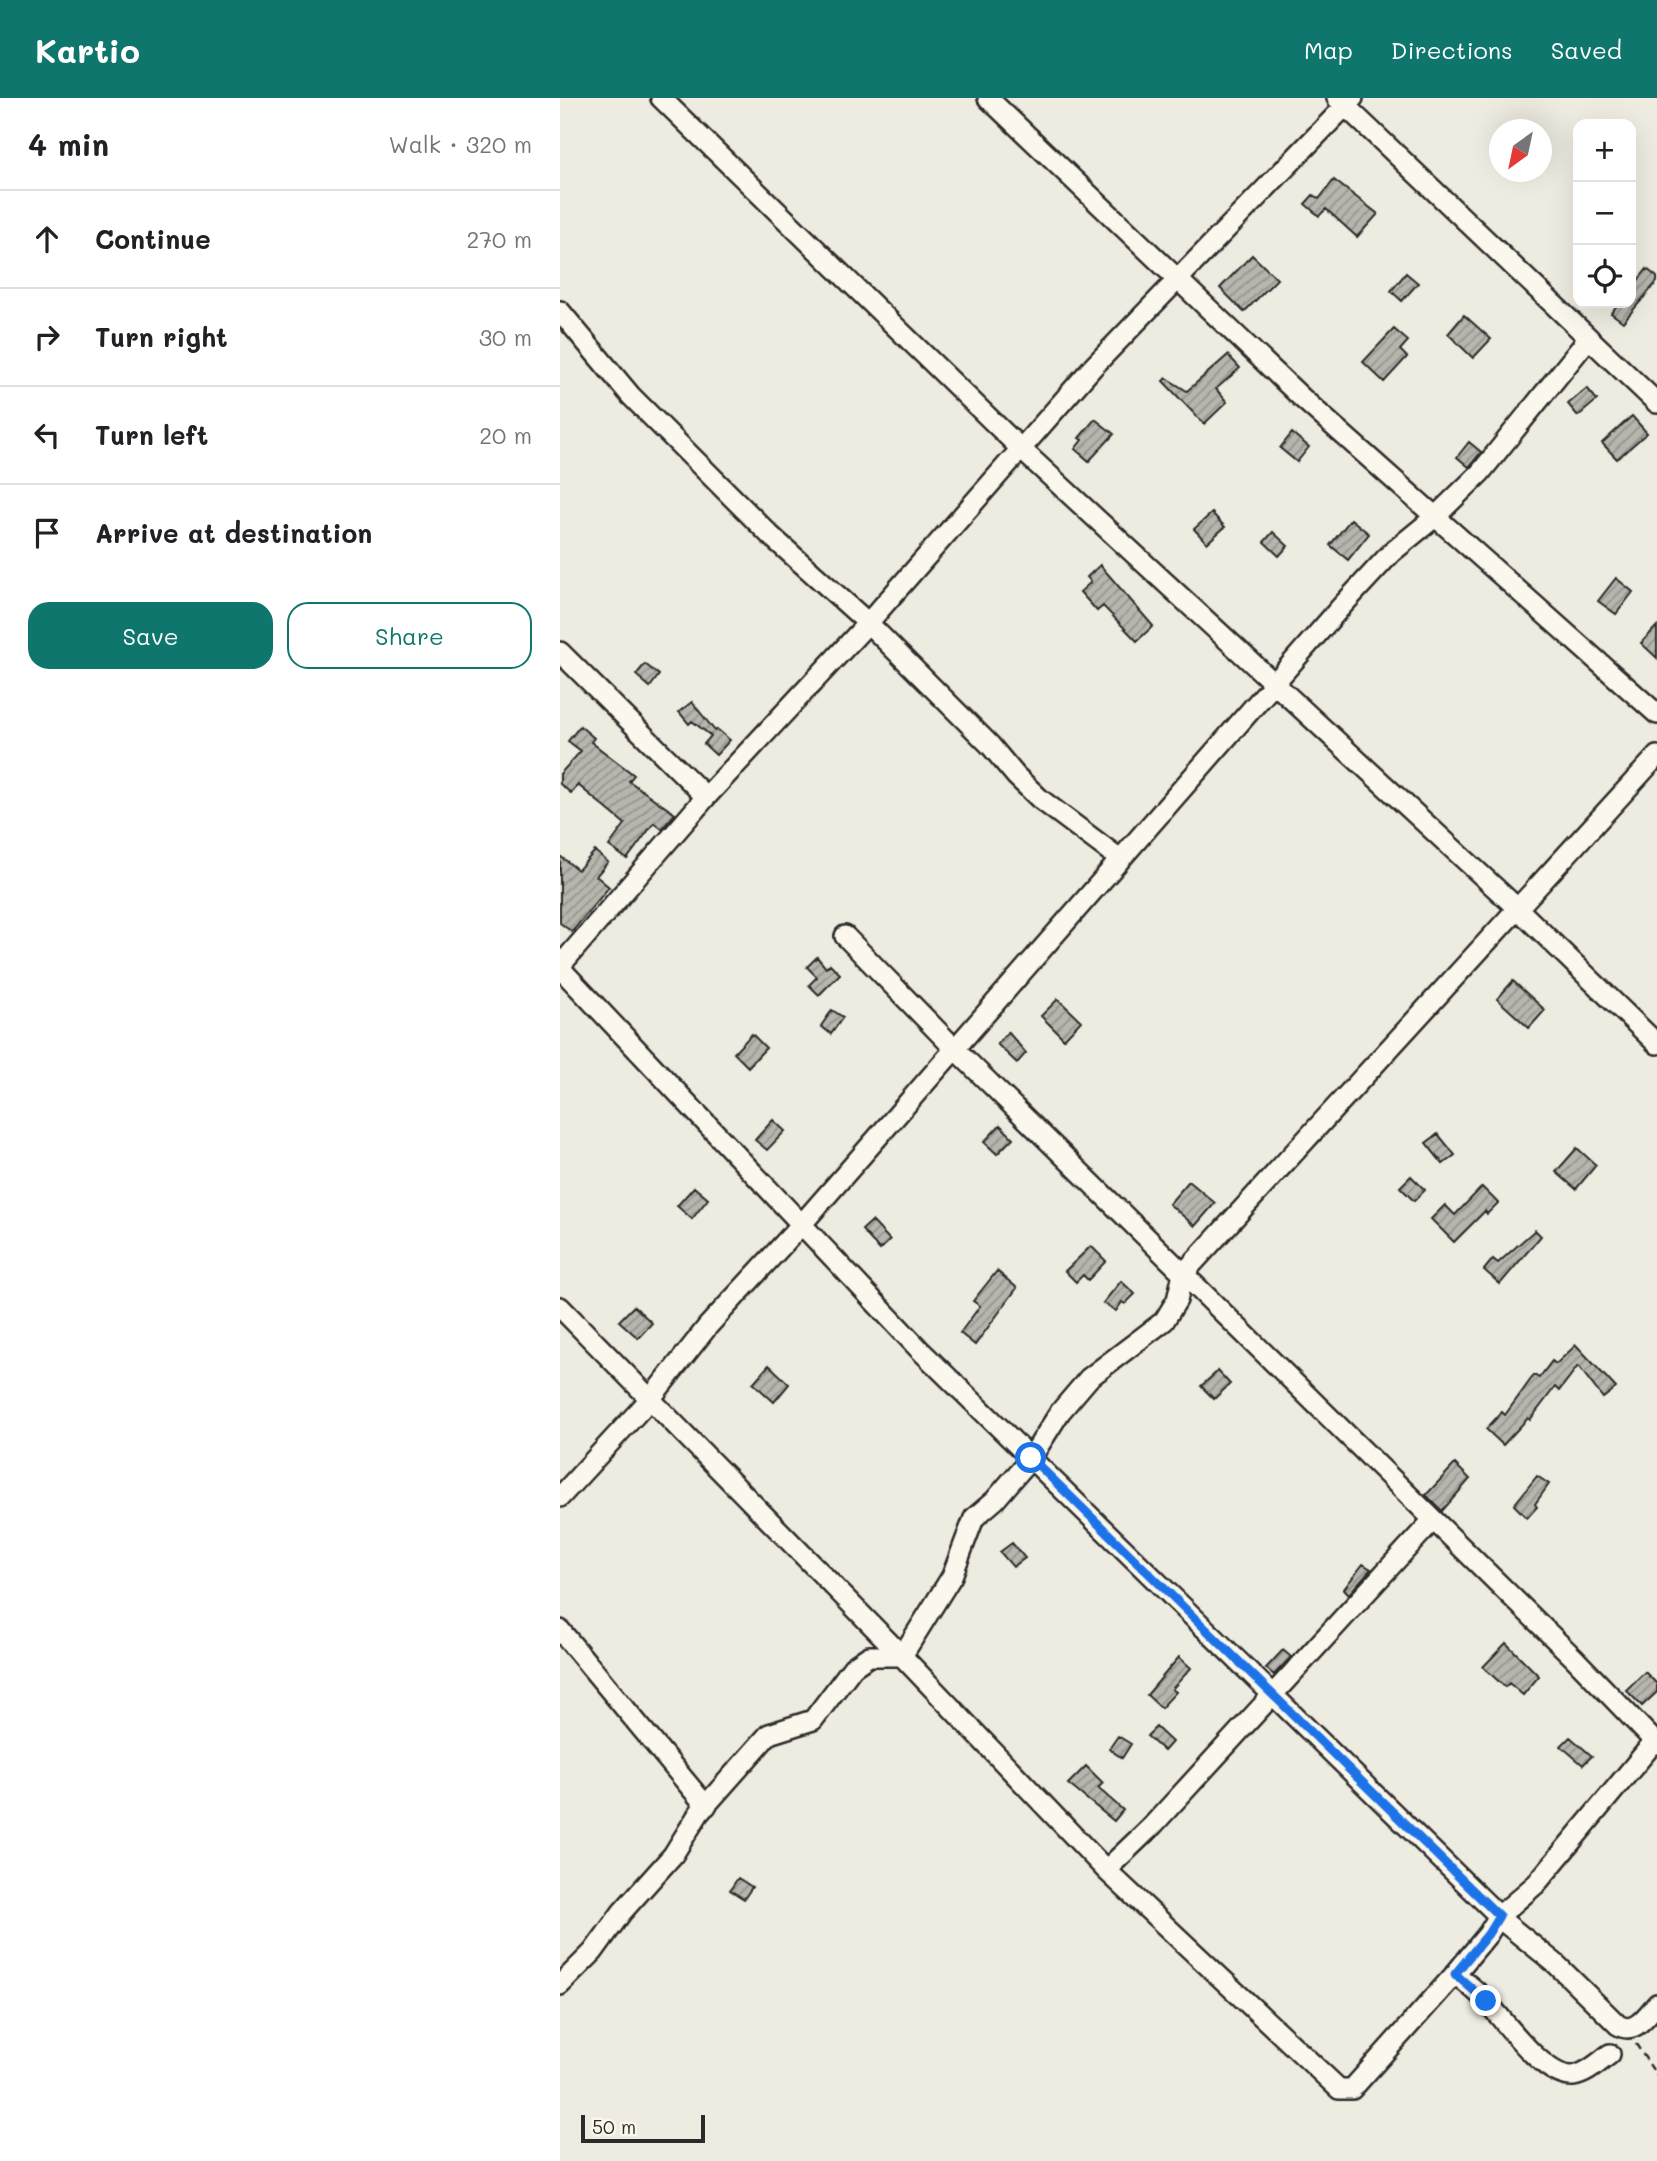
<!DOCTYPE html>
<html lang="en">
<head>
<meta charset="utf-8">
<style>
	:root { --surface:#fff; --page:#f2f2f2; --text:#202124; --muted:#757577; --line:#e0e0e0; --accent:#0f766e }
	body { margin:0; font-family:Mali,sans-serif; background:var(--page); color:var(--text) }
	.controls { position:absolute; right:21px; top:21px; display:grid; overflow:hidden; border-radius:14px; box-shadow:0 7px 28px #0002 }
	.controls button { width:63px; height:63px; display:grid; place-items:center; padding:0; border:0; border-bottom:2px solid var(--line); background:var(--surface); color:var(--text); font:35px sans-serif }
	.compass { position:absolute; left:929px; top:21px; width:63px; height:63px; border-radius:50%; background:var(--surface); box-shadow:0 7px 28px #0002; rotate:213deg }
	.scale { position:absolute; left:21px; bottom:18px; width:124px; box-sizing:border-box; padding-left:7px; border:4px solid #2b2b2b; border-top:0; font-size:19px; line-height:24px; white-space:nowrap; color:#2b2b2b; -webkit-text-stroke:5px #fbf7ec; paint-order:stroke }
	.stop { position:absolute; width:21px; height:21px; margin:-16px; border:5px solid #1a73e8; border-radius:50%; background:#fff }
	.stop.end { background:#1a73e8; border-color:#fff; box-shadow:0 2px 7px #0008 }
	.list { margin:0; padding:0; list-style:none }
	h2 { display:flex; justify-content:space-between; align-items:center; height:91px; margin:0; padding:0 28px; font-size:30px }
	h2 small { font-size:23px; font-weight:400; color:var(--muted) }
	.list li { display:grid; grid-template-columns:46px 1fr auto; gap:21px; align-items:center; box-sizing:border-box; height:98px; padding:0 28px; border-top:2px solid var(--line) }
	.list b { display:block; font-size:26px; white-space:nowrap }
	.list em { font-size:23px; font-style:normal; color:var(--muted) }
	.actions { display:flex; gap:14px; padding:21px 28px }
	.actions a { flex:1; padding:16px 0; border:2px solid var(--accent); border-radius:21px; text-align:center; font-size:24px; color:var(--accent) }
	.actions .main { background:var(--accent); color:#fff }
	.icon { flex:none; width:38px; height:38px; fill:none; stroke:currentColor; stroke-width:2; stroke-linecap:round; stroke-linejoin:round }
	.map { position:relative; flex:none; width:1097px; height:2063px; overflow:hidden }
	header { display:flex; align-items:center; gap:42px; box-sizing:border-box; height:98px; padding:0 35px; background:var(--accent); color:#fff }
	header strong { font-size:33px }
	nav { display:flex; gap:38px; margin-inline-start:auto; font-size:24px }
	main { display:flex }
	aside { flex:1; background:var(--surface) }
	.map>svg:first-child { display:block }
</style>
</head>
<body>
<header>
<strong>Kartio</strong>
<nav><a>Map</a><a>Directions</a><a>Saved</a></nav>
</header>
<main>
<aside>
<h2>4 min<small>Walk · 320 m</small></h2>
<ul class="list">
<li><svg class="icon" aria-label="ahead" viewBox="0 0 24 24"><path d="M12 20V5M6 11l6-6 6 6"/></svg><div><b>Continue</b></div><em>270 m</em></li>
<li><svg class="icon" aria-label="right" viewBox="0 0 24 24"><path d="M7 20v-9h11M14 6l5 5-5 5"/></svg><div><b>Turn right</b></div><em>30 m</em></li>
<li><svg class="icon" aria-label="left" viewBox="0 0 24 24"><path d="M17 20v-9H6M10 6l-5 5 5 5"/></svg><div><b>Turn left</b></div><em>20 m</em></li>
<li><svg class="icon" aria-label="arrive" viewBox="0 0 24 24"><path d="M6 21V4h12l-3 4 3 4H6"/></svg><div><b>Arrive at destination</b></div></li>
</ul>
<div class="actions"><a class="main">Save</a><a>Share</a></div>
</aside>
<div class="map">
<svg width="1097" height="2063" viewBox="0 0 1097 2063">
	<defs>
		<pattern id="building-hatch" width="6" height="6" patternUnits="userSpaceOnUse" patternTransform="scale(1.75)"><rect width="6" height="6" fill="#b8b5ae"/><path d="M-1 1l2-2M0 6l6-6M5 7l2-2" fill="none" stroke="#96938e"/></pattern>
	</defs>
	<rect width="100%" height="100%" fill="#eeebe0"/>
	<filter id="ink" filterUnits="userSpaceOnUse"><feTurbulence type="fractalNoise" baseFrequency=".0143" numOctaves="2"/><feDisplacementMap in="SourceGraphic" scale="14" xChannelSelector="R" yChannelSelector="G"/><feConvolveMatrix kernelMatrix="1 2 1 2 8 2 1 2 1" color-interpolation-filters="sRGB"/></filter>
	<g filter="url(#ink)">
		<path fill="url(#building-hatch)" stroke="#2b2b2b" stroke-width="2" d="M774,82L818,116L797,139L766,111L759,118L745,106L753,97L759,101Z
			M692,157L717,181L684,214L660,190Z
			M1087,171L1097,179V184L1063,224L1051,215L1059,205H1071V191Z
			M846,175L858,185L842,203L831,193Z
			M904,217L931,241L913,260L888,236Z
			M834,231L848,243L840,252L847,259L824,284L803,264Z
			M668,257L680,270L656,291L667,304L644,326L603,283L606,280L627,293Z
			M1027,290L1037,302L1018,318L1008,306Z
			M1072,318L1087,335L1057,361L1042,345Z
			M535,321L554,336L529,363L515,351L522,342L519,340Z
			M732,335L749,349L737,364L720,350Z
			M909,344L921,354L909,369L897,359Z
			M652,415L665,429L647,445L634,431Z
			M791,421L809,436L788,462L770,447Z
			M713,434L728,448L719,458L704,444Z
			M540,467L593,528L577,543L543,508L537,513L520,494L531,484L527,479Z
			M1056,480L1073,494L1056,516L1038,503Z
			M1097,528V560L1081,545Z
			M85,566L99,577L90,589L76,577Z
			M132,604L155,633L157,631L170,642L156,657L144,646L151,638L132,623L129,626L119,614Z
			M20,628L34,640L31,644L74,677L69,683L115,716L102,731L94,725L67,761L49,748L65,726L18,687L11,695L0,686V676L21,653L8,643Z
			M35,753L48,764L36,778L49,789L12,834L0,825V758L18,772Z
			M257,859L266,870L270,866L280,876L259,897L249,887L257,879L247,869Z
			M953,883L985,912L969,930L937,901Z
			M498,901L521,923L504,941L481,918Z
			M272,912L283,919L271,936L261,928Z
			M448,934L466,955L457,965L437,946Z
			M192,936L206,950L188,969L174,955Z
			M213,1022L225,1033L207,1052L195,1042Z
			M440,1027L453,1040L437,1056L424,1044Z
			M878,1036L895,1057L883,1066L866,1045Z
			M1017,1050L1036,1067L1016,1091L996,1074Z
			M851,1078L865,1092L854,1103L840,1089Z
			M629,1083L655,1105L635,1128L609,1106Z
			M134,1089L148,1101L132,1121L117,1108Z
			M922,1089L938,1105L927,1116L925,1113L894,1144L871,1121L885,1107L895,1117Z
			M312,1123L330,1142L320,1152L302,1132Z
			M975,1132L981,1138L940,1186L924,1172L933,1161L938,1165Z
			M531,1148L546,1163L528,1182L523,1177L516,1184L505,1173Z
			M437,1173L457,1190L415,1247L400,1235L420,1208L413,1203Z
			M561,1183L575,1196L565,1206L562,1204L556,1213L543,1205Z
			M74,1208L92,1225L78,1240L59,1223Z
			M1016,1247L1056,1290L1043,1300L1018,1268L999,1293L995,1289L970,1322L968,1320L943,1347L926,1331L942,1314L945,1317L974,1277L979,1280L992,1263L996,1266Z
			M209,1267L229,1286L214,1304L193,1285Z
			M658,1273L670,1286L654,1301L641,1288Z
			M895,1366L910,1381L882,1413L866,1397Z
			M977,1378L989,1386L975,1406L977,1409L967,1420L954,1407Z
			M452,1445L465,1460L453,1469L440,1454Z
			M803,1466L811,1471L789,1496L784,1491Z
			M946,1545L979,1578L963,1597L949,1585L945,1589L923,1569Z
			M723,1552L731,1559L714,1577L706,1570Z
			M619,1559L631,1570L612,1591L616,1594L601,1610L587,1597Z
			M1085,1574L1097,1586V1594L1082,1608L1066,1592Z
			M596,1629L612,1644L604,1653L587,1638Z
			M558,1638L571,1646L562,1660L549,1651Z
			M1010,1639L1032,1658L1023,1667L1001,1648Z
			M526,1668L543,1685L538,1690L563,1712L554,1723L508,1686Z
			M178,1780L192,1789L184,1801L170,1792Z"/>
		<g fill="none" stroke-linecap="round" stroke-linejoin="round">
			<defs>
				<path id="street" d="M101,0L462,352L957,810L1097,946
					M428,0L742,300L1097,616
					M777,0L1097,305
					M0,213L71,298L210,437L308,525L430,647L456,678L480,701L560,761
					M0,554L146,699
					M285,838L394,950L1015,1561L1097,1646
					M0,868L146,699L308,525L532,270L793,0
					M0,870L359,1251L939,1818
					M0,1209L342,1558L546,1772L779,1991H792L895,1876L928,1836L939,1818L976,1786L1094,1644
					M0,1399L91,1300L148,1228L241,1127L780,510L831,455L875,419L920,375L1028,241
					M0,1532L146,1708
					M546,1772L593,1727L873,1422
					M939,1820L996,1866L1058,1927C1075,1937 1086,1918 1097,1906
					M895,1876C906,1885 919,1894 928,1905C946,1925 985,1980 1013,1978C1027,1976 1039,1964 1050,1956
					M0,1887L33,1854L62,1814L113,1757L139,1715L209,1636L253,1622L293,1569L309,1558H342L392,1478L414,1420L435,1402L471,1360L500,1314L529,1280L604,1223L617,1202L623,1176L1097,658"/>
			</defs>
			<use href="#street" stroke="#2b2b2b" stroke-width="24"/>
			<path stroke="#2b2b2b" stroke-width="2.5" stroke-dasharray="7 5" stroke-linecap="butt" d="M1076,1946L1097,1978"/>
			<use href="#street" stroke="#fbf7ec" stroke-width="19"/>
		</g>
	</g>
	<g fill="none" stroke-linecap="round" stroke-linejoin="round" filter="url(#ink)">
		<path stroke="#1a73e8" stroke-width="9" d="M471,1360L939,1818L928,1836L895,1876L926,1903"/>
	</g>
</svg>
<div class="controls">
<button>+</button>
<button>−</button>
<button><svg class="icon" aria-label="locate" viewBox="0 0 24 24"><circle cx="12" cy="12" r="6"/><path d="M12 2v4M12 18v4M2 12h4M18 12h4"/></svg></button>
</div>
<svg class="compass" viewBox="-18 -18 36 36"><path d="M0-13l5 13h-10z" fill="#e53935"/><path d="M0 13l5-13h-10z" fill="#757577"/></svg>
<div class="scale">50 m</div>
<div class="stop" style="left:471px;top:1360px"></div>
<div class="stop end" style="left:926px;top:1903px"></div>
</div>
</main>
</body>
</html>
